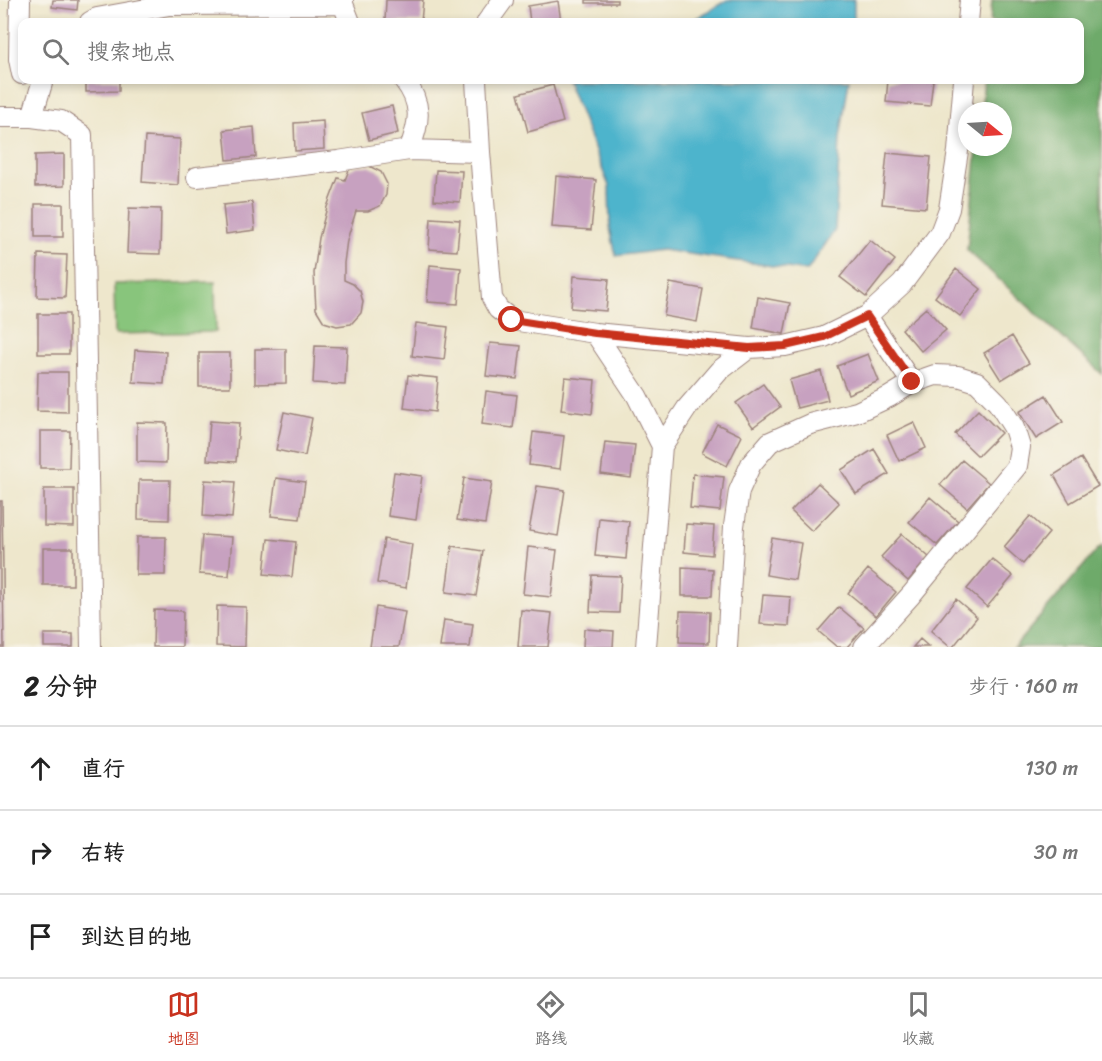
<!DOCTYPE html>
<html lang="zh">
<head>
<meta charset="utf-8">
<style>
	:root { --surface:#fff; --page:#f2f2f2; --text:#222; --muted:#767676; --line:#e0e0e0; --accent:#c8321e }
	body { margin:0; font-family:Sriracha,"LXGW WenKai TC",sans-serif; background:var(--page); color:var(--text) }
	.compass { position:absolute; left:958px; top:102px; width:54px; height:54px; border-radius:50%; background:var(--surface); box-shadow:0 3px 9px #0003; rotate:108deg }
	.stop { position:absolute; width:18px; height:18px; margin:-14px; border:4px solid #c8321e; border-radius:50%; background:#fff }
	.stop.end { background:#c8321e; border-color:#fff; box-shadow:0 2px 6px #0008 }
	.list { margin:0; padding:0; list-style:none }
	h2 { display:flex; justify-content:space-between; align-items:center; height:78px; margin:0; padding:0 24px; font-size:26px }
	h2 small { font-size:20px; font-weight:400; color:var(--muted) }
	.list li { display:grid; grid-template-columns:39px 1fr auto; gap:18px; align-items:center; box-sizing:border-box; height:84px; padding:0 24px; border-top:2px solid var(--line) }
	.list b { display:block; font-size:22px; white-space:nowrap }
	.list em { font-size:20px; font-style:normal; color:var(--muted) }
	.icon { flex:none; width:33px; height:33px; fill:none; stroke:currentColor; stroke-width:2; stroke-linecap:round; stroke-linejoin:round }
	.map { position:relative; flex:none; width:1102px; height:647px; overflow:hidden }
	.search { position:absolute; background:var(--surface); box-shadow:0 3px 9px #0003; left:18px; right:18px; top:18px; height:66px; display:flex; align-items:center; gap:15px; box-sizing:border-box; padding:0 21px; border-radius:12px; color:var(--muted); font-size:22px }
	.sheet { height:330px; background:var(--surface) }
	nav { display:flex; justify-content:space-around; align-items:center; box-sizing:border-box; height:84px; border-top:2px solid var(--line); background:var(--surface); font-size:16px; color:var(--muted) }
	nav a { display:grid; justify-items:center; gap:3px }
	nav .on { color:var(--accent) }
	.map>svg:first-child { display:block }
</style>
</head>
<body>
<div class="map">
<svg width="1102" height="647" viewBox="0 0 1102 647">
	<rect width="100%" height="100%" fill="#f7f3e8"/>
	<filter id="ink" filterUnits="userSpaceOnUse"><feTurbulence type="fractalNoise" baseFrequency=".0167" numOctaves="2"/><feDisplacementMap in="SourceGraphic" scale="12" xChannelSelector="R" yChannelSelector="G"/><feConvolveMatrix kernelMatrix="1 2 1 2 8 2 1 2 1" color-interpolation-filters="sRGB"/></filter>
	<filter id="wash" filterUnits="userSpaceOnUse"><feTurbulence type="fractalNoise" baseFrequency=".008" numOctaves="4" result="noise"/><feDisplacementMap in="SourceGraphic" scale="24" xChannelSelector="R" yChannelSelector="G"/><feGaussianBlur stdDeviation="1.35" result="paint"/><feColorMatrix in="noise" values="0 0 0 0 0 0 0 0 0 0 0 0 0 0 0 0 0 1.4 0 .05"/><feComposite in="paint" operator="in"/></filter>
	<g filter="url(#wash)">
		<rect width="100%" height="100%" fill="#eee7cc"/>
		<path fill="#88c57b" stroke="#697253" stroke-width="1.5" d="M215,282L216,332L115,334L114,284Z"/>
		<path fill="#6eaa6b" stroke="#5c644b" stroke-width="1.5" d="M992,0H1102V374L967,250L977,147H1003V111H981L984,80H1080V22H990Z
			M1102,546V647H1014L1097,550Z"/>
		<path fill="#4db4cc" stroke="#4c6a7c" stroke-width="1.5" d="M727,0H854V22H690Z
			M567,80H849L840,138L835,230L807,271L662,250L616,256L610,228L609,186Z"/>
		<g id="blocks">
			<path fill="#c7a1c0" d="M53,0H78L77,10L52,7Z
				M386,0H423L421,22H385Z
				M586,0H617V3H586Z
				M558,1L561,22H530L528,6Z
				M86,80H119V91L86,92Z
				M888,80H933L930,106L886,102Z
				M553,85L563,122L528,132L518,94Z
				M392,106L398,133L369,140L362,113Z
				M323,121L324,149L295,151L294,123Z
				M254,127L256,157L227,160L224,130Z
				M145,137L180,139L178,185L142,182Z
				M887,153L931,157L926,208L882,204Z
				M64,154V186L35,187V155Z
				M358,166H369L381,172L387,184L386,195L380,206L368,211H356L347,240L344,263V280L353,284L360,291L363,302L361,313L351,324L337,326L324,322L316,309L314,273L319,238L327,207L338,178L345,180L349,170Z
				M436,170L462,171L460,202L434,200Z
				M556,176L596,180L591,230L552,227Z
				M252,202L255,230L226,234L223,205Z
				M35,204H63V237H35Z
				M129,208L161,209L160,254L127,253Z
				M431,218L460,220L457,251L429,249Z
				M870,240L895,260L866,297L840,277Z
				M38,254L67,255L65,298L37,297Z
				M430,265L461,268L458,304L427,302Z
				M956,269L981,289L960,316L935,297Z
				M574,276L609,279L606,311L571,308Z
				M670,283L703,289L697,322L664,316Z
				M758,297L790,303L784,334L753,328Z
				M926,308L946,330L921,351L902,329Z
				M38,314H69V354H38Z
				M416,323L448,327L444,360L412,356Z
				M1012,336L1029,363L1001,380L984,353Z
				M490,343L521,346L517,379L486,376Z
				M315,346L347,347L345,385L313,383Z
				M255,349H286V383L255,384Z
				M135,350L166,352L164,384L133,382Z
				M199,353H230V387H199Z
				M868,354L879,381L848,394L837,366Z
				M821,371L828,400L797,408L789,380Z
				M38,372H68V412L37,411Z
				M408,375L438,378L435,412L404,408Z
				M565,377L595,380L592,414L561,410Z
				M763,384L780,407L753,427L736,403Z
				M486,391L517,395L513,428L482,424Z
				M1046,395L1063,422L1036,439L1019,412Z
				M978,410L1001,433L978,456L955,434Z
				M284,412L312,418L305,456L276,450Z
				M210,421L239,423L236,462L207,460Z
				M137,422L167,423L166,463L137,462Z
				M914,422L926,448L899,461L887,435Z
				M717,424L742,436L727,466L702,453Z
				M40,431H70L69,468H40Z
				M533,432L564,436L560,469L529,465Z
				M605,442L635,445L631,478L601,474Z
				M874,449L889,474L856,494L841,470Z
				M1081,458L1098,486L1070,503L1054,475Z
				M962,460L989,483L967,508L940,485Z
				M394,472L422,476L416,520L388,516Z
				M693,474L724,477L720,511L690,508Z
				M276,478L305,482L300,519L271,516Z
				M464,478L492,482L485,524L457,520Z
				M139,480H170L169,520L138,519Z
				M205,480L235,482L232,518L203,516Z
				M818,483L839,503L812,531L791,511Z
				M537,486L565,490L558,536L529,531Z
				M44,489H74V527L44,526Z
				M930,497L958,521L937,545L909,522Z
				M0,501H2L4,647H0Z
				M1030,516L1049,533L1023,564L1004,547Z
				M599,518L629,521L626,559L595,556Z
				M686,524L714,526L712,555L684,552Z
				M902,534L929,557L908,581L881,557Z
				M202,535L232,537L229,576L199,574Z
				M137,537H166L165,575H136Z
				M772,538L801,543L795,580L766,575Z
				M268,539L296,542L292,577L264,574Z
				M384,539L412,544L406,588L377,583Z
				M452,546L483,551L476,596L446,592Z
				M528,547L557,550L551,597L523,594Z
				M43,548H73V585H43Z
				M992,559L1013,576L987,607L967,589Z
				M682,567L713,569L712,596H682Z
				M868,569L896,592L876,616L848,593Z
				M592,575L621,576L619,613L590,612Z
				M763,595L791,597L789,626L760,624Z
				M956,599L977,617L953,647H950L931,631Z
				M217,606L246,607L245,647L216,646Z
				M376,607L405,612L399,647H370Z
				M839,607L864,628L847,647H837L818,631Z
				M154,610L183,611L182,647H153Z
				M521,610L552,613L548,647H518Z
				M680,611L710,612L709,643L679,642Z
				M444,620L473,624L470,647H440Z
				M584,629L614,631L613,647H583Z
				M44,634H73V647H44Z
				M920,639L929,647H913Z"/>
		</g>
	</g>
	<g filter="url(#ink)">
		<use href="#blocks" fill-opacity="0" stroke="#9c837c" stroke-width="1.5"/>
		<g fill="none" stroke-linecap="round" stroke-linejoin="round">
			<defs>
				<path id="minor" d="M20,0L19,59L22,74
					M343,0V4L350,22
					M90,22L97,18L169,5L343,4
					M487,22L503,0
					M968,22L970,0
					M404,80C423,104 420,123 409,150
					M476,80L480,152L492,298L498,309L512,320L595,333L749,348L785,346L824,337L867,316L902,284L940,233L949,209L958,151L964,80
					M0,117H32L61,121L82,135L91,647
					M32,117L43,80
					M197,177L338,161L409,150L480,152
					M867,316L912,383
					M595,333L637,396L662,446
					M646,647L662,446L687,408L719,371L749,348
					M727,647L734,526L739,491L751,464L770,442L810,424L857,412L889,397L912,383L935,375L958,376L977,382L998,403L1014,428L1020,447L1017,466L911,595L864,647"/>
			</defs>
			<use href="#minor" stroke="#9c837c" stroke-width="22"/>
			<use href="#minor" stroke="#fff" stroke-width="20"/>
		</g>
	</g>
	<g fill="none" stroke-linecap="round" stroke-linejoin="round" filter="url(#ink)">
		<path stroke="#c8321e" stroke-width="8" d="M512,320L595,333L749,348L785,346L824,337L867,316L912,382"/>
	</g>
</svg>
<svg class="compass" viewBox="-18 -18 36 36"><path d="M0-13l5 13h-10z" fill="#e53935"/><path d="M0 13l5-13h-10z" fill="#767676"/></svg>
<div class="stop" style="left:512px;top:320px"></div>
<div class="stop end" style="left:912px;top:382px"></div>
<div class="search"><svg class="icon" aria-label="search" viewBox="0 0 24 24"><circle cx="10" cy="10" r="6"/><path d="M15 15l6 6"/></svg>搜索地点</div>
</div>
<section class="sheet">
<h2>2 分钟<small>步行 · 160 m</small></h2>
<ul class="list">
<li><svg class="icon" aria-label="ahead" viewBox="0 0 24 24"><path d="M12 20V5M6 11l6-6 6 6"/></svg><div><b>直行</b></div><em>130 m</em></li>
<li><svg class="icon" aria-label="right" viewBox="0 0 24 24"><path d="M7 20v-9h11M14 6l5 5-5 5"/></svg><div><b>右转</b></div><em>30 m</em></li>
<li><svg class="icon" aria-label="arrive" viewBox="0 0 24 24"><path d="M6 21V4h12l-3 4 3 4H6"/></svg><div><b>到达目的地</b></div></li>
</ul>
</section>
<nav>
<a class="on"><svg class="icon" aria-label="map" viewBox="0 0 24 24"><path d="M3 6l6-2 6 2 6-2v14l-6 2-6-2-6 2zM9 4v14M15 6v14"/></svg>地图</a>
<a><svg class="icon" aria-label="directions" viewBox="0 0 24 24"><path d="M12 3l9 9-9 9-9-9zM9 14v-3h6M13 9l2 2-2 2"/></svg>路线</a>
<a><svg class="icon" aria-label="saved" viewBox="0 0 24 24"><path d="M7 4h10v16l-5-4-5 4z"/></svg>收藏</a>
</nav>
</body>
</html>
